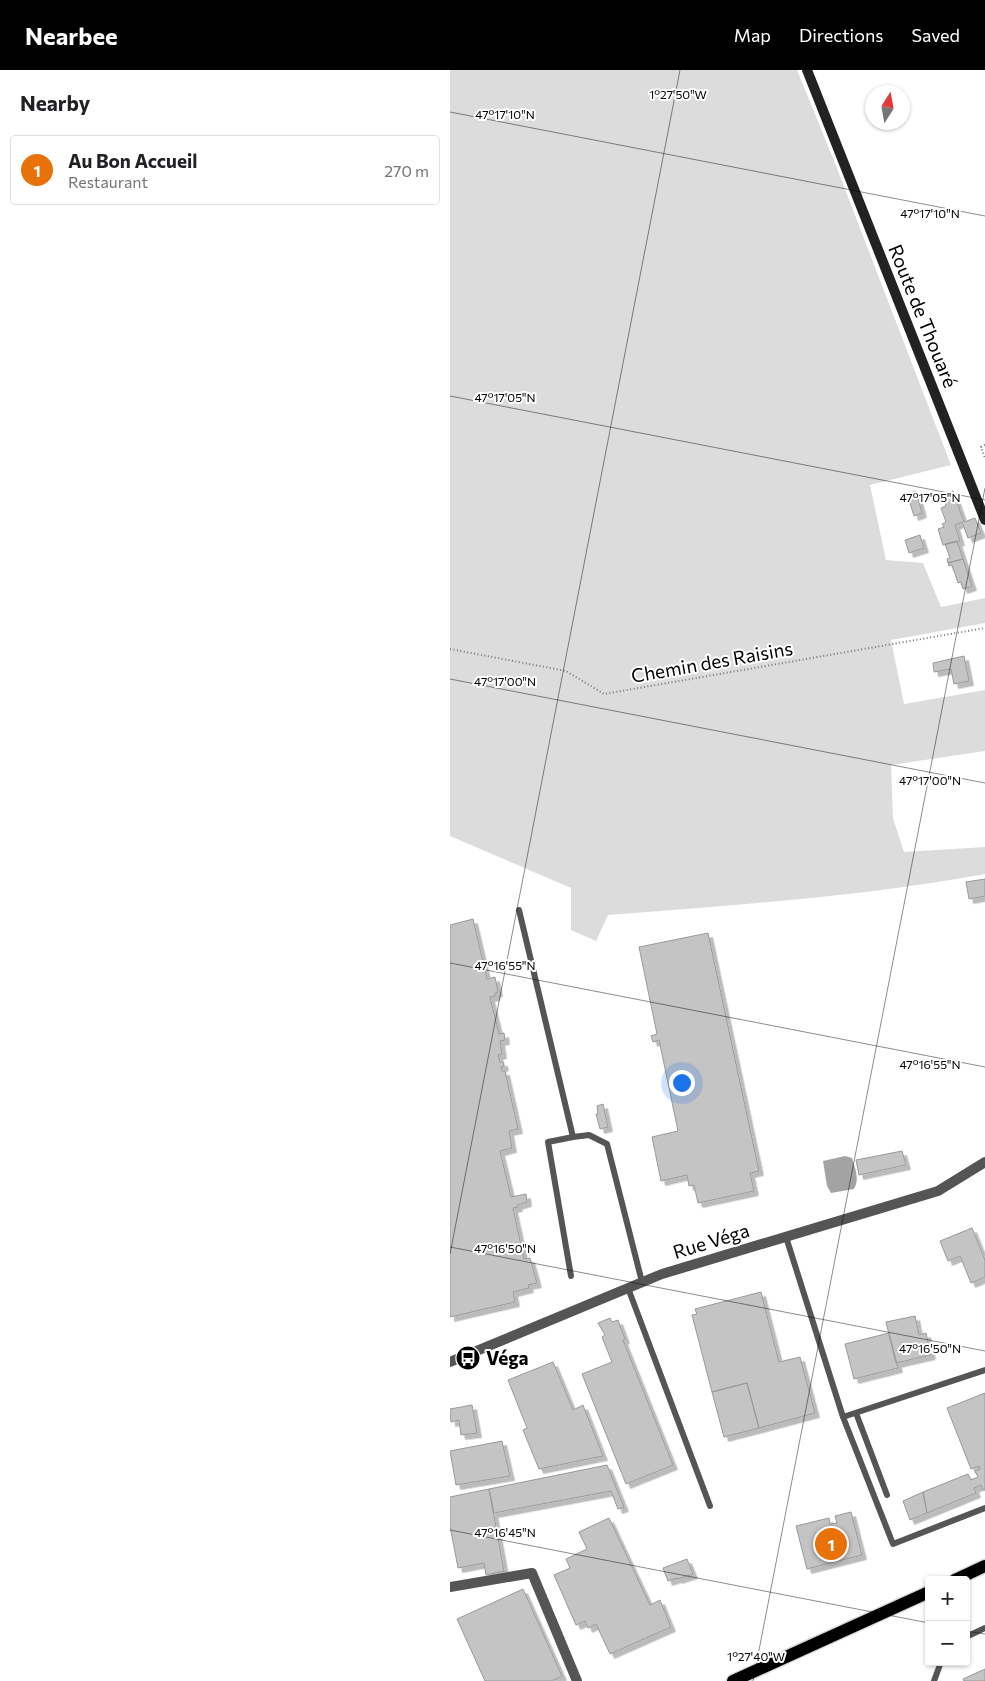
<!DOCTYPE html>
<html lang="en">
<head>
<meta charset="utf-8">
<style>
	:root { --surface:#fff; --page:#f6f6f6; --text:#202124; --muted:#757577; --line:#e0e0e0; --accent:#000 }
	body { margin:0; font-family:Commissioner,sans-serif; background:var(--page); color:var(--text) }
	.controls { position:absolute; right:15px; bottom:15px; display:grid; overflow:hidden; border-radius:5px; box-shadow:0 1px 4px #0004 }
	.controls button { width:45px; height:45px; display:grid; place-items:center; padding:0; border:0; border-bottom:1px solid var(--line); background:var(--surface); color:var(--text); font:25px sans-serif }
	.compass { position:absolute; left:415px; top:15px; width:45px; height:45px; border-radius:50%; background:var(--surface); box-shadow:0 1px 4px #0004; rotate:11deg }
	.you { position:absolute; left:231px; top:1012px; width:18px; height:18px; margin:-12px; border:4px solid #fff; border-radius:50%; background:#1a73e8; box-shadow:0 0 0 8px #1a73e833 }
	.badge { display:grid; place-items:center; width:32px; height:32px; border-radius:50%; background:var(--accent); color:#fff; font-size:16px; font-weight:700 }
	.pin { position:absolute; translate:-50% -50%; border:2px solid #fff; box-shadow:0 1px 5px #0006 }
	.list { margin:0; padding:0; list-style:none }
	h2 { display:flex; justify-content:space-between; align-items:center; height:65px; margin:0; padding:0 20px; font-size:21px }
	h2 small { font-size:16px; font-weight:400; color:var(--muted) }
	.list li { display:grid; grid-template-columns:32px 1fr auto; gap:15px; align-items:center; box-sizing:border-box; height:70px; margin:0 10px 10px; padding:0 10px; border:1px solid var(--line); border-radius:5px }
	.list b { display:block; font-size:19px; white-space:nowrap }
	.list p { margin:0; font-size:16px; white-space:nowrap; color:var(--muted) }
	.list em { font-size:16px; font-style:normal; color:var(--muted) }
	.map { position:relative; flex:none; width:535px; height:1611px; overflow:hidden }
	header { display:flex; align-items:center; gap:30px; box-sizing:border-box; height:70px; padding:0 25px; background:var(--accent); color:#fff }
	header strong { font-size:24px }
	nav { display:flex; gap:28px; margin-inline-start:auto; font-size:18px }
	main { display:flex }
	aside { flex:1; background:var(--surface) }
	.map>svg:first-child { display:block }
</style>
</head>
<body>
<header>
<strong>Nearbee</strong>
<nav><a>Map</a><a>Directions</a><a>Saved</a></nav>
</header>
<main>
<aside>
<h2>Nearby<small></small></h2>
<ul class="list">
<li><span class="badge" style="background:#e8710a">1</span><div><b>Au Bon Accueil</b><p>Restaurant</p></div><em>270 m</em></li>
</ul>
</aside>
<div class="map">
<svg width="535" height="1611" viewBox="0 0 535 1611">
	<defs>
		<filter id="shadow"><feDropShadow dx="4.5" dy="4.5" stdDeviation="0" flood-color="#0004"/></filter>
	</defs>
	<rect width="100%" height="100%" fill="#fff"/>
	<path fill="#dcdcdc" d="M0,0H347L385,93L501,395L420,415L436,490L473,493L491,537L535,528V553L441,570L454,634L535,620V681L441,695L443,748L454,782L535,777V804C411,827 284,835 158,845L146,871L121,860V818L0,766Z"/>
	<path fill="#a3a3a3" d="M395,1086L402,1088C405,1098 410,1109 404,1119L381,1123L377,1116L373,1091Z"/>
	<path fill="#c4c4c4" stroke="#999" filter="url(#shadow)" d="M466,421L472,443L464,446L457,424Z
		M503,421L514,452L525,448L531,463L518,468L512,452L505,455L510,471L493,475L488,459L494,457L492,454L496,452L491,438L496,436L492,425Z
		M470,465L474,478L459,483L455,470Z
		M507,471L513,489L498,493L497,489L500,488L495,474Z
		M513,489L522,516L513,519L511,512L508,513L502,495L499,496L498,493Z
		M514,586L519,611L504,614L501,599L484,602L483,593Z
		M535,809V826L519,829L516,812Z
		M23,849L37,909L45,907L48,922L45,923V926L40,927L49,964L54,963L55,970L50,971L52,984L48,985L50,992H53L54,996L51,997L52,1001H55L68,1059L59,1061L62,1078L50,1081L61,1127L76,1124L77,1132L67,1135L68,1137L63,1138L74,1189L80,1188L87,1213L78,1215L79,1218L63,1222L65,1232L0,1247V855Z
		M258,863L309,1101L300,1103L304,1121L248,1133L244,1115L239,1116L237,1105L211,1111L202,1067L228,1061L209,970L203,972L201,966L207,964L189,877Z
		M153,1034L158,1057L150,1059L146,1044H148L147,1036Z
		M452,1081L456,1095L409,1105L406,1090Z
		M522,1158L535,1190V1207L521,1213L510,1186L498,1191L490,1171Z
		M311,1222L329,1292L350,1287L365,1343L309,1358L297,1313L262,1322L242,1245L247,1244L245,1239Z
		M465,1246L469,1265L476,1263L481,1285L446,1293L436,1252Z
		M160,1248L162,1252L168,1250L175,1269L173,1270L223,1395L176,1414L132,1304L162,1292L152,1267L155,1265L148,1253Z
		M439,1263L448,1298L404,1309L395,1274Z
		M103,1292L123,1340L133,1335L153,1386L89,1399L73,1360L77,1358L58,1310Z
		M297,1313L309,1358L274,1367L262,1322Z
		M535,1323V1420H533L531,1415L524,1418L526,1423L477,1443L473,1422L518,1404L521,1410L528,1407L525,1401L530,1399L529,1396L521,1399L497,1338Z
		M22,1335L27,1363L11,1365L9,1350L1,1352L0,1339Z
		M52,1371L60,1406L6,1415L0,1381Z
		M157,1395L174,1437L168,1439L161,1421L44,1443L39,1419Z
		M39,1419L54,1501L36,1505L34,1493L8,1498L0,1456V1427Z
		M473,1422L477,1443L460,1450L453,1431Z
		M401,1442L412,1485L357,1499L346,1456L379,1448L380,1454L387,1453L385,1446Z
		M159,1448L200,1535L210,1530L221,1557L160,1584L146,1554L138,1558L135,1551L126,1555L104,1505L120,1498L116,1489L137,1479L129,1462Z
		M237,1489L243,1504L228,1509L227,1508L218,1511L213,1498Z
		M73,1519L112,1606L101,1611H35L7,1549Z
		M535,1599V1611H514L513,1609Z"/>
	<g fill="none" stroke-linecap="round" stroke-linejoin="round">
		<defs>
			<path id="primary" d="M505,1510L535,1496
				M283,1611L479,1522"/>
		</defs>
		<use href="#primary" stroke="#dbdbdb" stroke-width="15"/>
		<path stroke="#777" stroke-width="2" stroke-dasharray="1 2.5" stroke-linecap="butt" d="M535,375L531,377L535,388
			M0,579L116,601L154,624L535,558"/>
		<path stroke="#555" stroke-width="6" d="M69,840L123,1067L139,1065L157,1074L192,1212
			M336,1167L393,1347L535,1300
			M121,1206L98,1072L123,1067
			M178,1218L260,1436
			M406,1343L437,1425
			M393,1347L443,1474L535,1438
			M516,1567L535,1558
			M484,1611L491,1592"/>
		<path stroke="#555" stroke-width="10" d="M0,1292L212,1204L488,1121L535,1092
			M0,1517L82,1503L127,1611"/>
		<path stroke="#222" stroke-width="10" d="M357,0L535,450"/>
		<use href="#primary" stroke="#000" stroke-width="12"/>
	</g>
	<path fill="none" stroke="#000" stroke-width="1" stroke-opacity="0.45" d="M0,42L535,146M0,326L535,430M0,609L535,713M0,893L535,997M0,1177L535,1281M0,1184L230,0M0,1460L479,1553M516,1561L535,1564M303,1611L535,418"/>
	<defs>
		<symbol id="bus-disc" viewBox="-11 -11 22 22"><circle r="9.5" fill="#000" stroke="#fff"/><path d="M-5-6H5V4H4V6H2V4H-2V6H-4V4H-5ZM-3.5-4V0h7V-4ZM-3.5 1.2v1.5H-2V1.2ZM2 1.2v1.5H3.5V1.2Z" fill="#fff"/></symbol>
	</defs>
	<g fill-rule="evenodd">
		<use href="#bus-disc" x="4" y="1274" width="28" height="28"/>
	</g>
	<g text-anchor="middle" stroke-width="4" stroke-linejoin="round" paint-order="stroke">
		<g font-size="19" fill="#000" stroke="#fff">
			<text transform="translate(473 246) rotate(68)" y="7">Route de Thouaré</text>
			<text transform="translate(262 592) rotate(-10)" y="7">Chemin des Raisins</text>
			<text transform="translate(261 1171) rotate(-17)" y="7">Rue Véga</text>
		</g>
		<g font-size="19" font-weight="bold" fill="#000" stroke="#fff" text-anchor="start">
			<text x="36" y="1295">Véga</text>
		</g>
	</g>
	<g font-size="12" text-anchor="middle" fill="#000" stroke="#fff" stroke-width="4" stroke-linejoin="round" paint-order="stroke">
		<text x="228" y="29">1°27'50"W</text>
		<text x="55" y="49">47°17'10"N</text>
		<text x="480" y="148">47°17'10"N</text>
		<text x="55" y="332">47°17'05"N</text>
		<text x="480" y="432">47°17'05"N</text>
		<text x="55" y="616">47°17'00"N</text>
		<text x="480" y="715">47°17'00"N</text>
		<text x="55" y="900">47°16'55"N</text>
		<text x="480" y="999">47°16'55"N</text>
		<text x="55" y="1183">47°16'50"N</text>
		<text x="480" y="1283">47°16'50"N</text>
		<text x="55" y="1467">47°16'45"N</text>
		<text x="306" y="1591">1°27'40"W</text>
	</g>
</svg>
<div class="controls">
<button>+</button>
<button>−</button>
</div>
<svg class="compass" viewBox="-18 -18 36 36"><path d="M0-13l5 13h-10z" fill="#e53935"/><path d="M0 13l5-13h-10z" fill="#757577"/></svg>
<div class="you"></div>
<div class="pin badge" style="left:381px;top:1474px;background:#e8710a">1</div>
</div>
</main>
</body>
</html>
